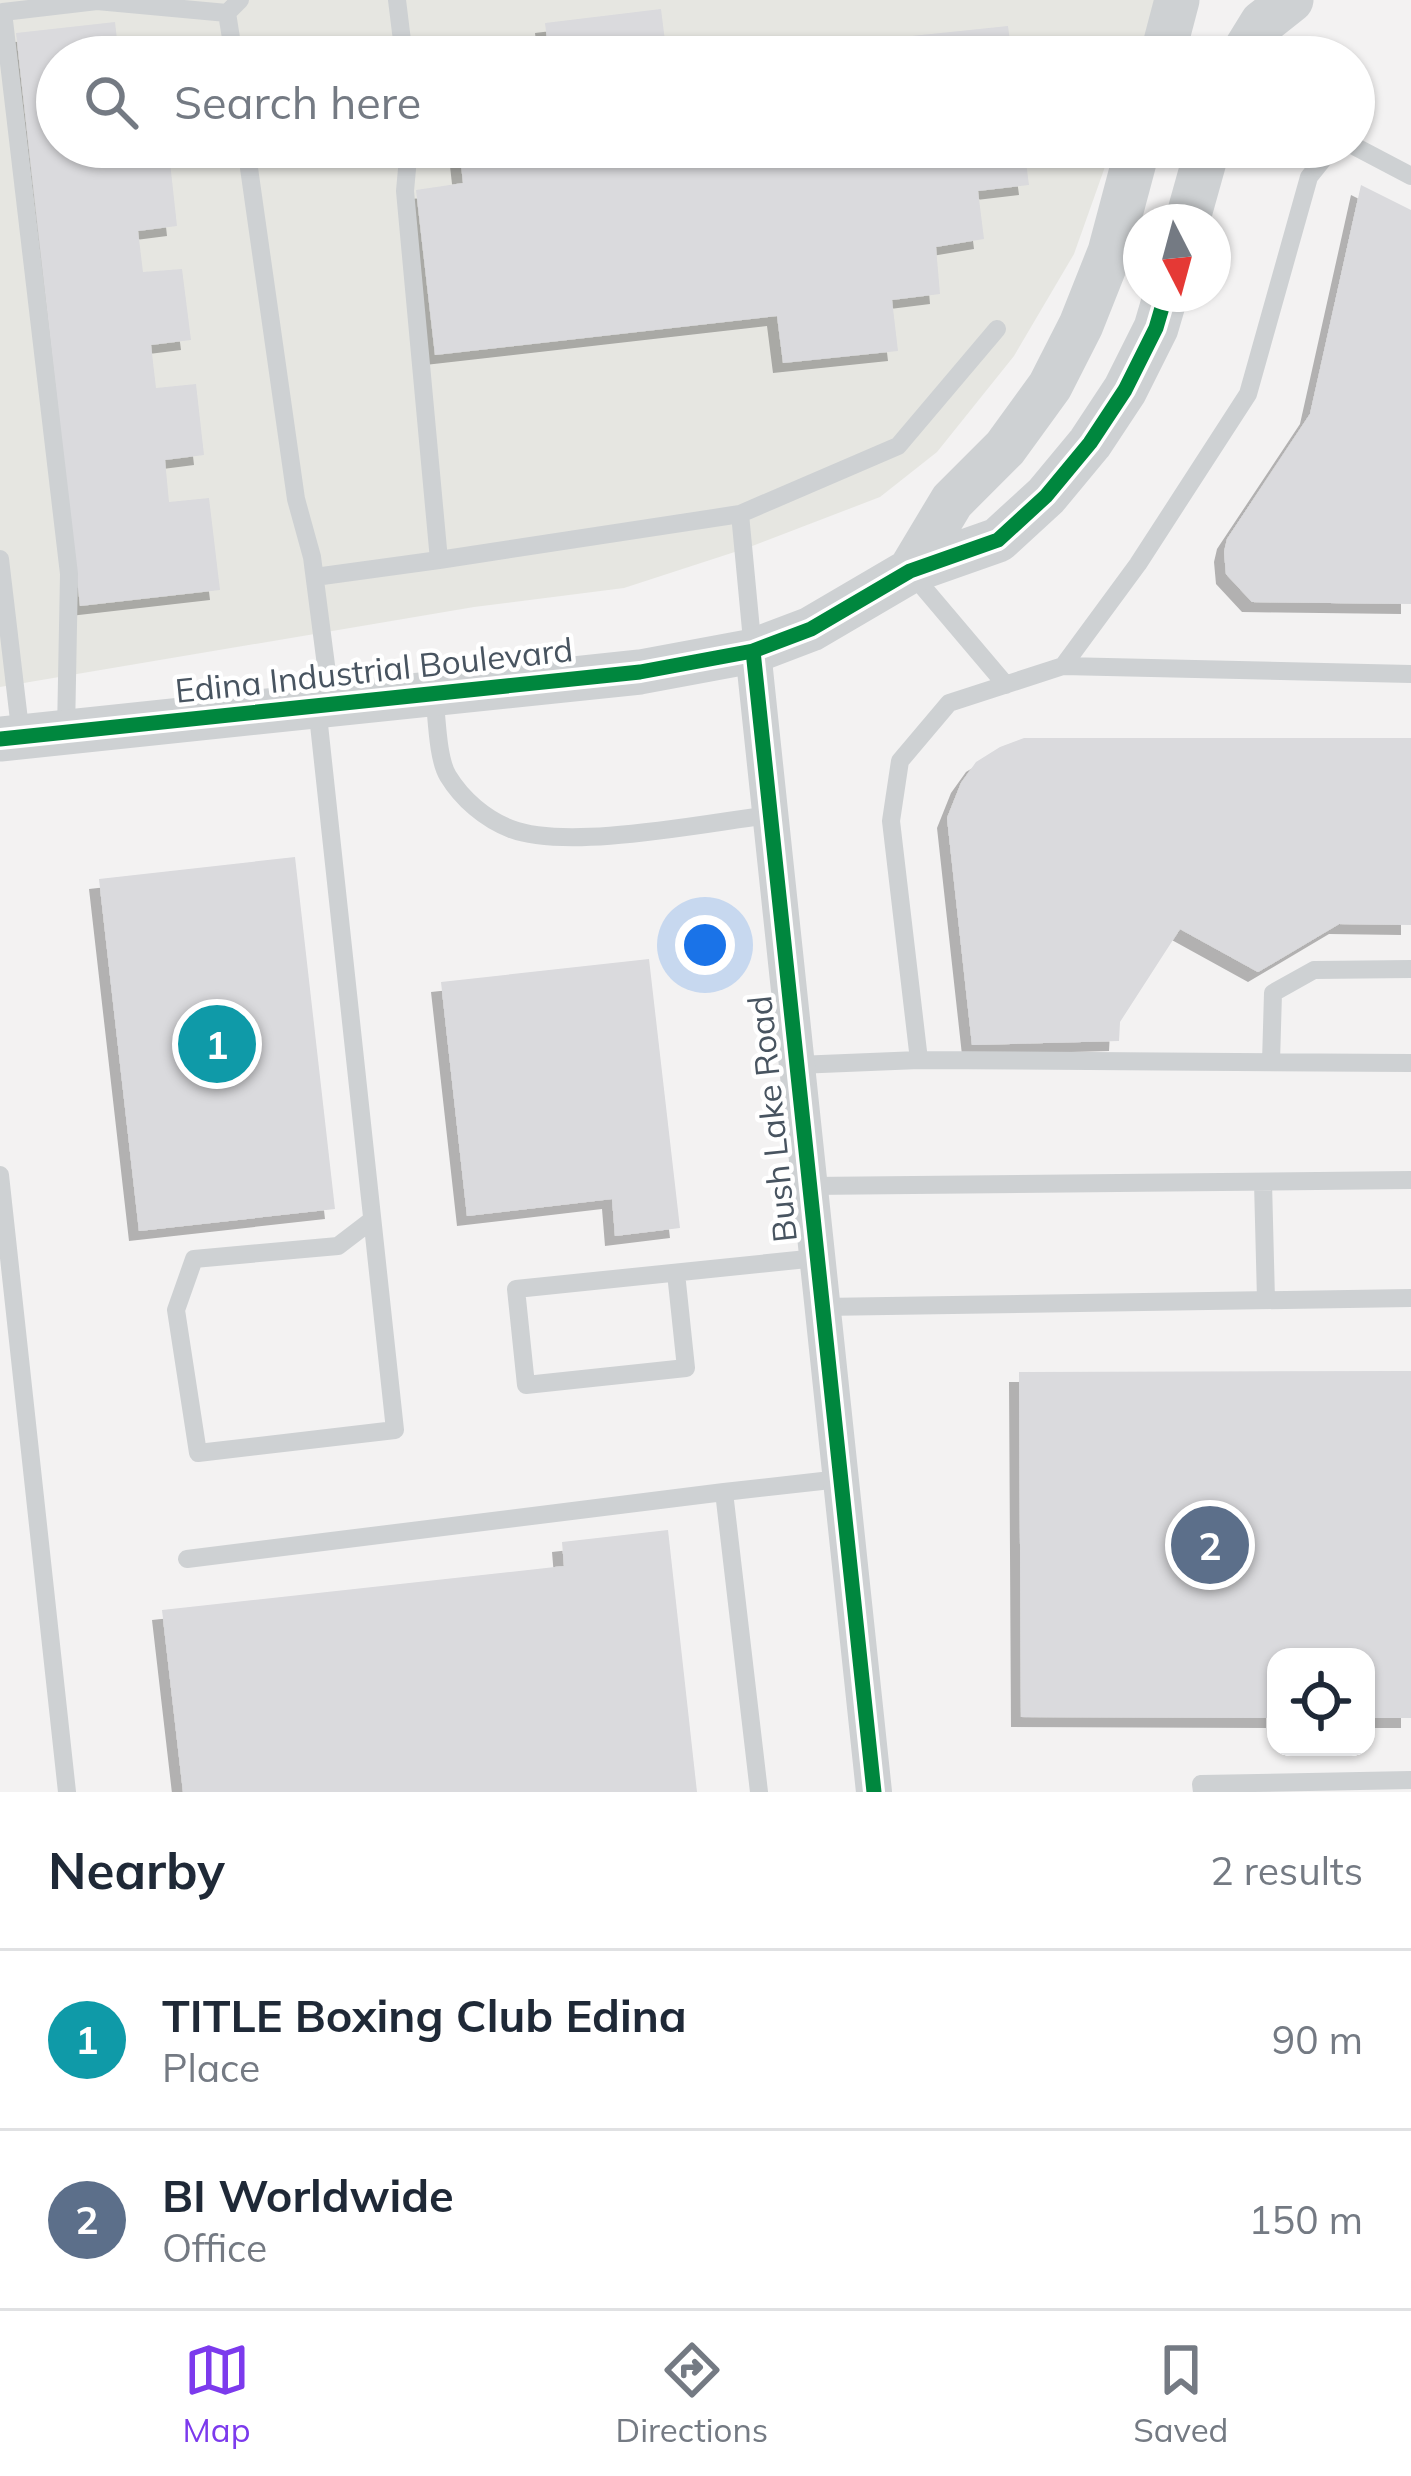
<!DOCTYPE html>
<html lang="en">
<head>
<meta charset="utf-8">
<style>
	:root { --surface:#fff; --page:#f2f2f3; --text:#1f2937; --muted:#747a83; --line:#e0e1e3; --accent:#7c3aed }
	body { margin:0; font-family:Mulish,sans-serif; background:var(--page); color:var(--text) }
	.controls { position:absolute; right:36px; bottom:36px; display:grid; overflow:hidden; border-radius:24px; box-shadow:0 3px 9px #0004 }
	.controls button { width:108px; height:108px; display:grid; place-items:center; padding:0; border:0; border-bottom:3px solid var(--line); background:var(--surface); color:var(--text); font:60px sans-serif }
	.compass { position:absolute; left:1123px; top:204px; width:108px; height:108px; border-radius:50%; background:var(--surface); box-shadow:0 3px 9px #0004; rotate:174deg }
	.you { position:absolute; left:705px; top:945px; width:42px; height:42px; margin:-30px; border:9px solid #fff; border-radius:50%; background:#1a73e8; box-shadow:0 0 0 18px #1a73e833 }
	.badge { display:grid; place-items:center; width:78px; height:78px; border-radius:50%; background:var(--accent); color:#fff; font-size:39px; font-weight:700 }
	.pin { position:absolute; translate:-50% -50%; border:6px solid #fff; box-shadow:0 3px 12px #0006 }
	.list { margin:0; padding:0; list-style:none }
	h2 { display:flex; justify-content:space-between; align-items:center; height:156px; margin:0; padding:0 48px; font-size:51px }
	h2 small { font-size:39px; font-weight:400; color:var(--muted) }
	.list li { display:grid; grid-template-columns:78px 1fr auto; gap:36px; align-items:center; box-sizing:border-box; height:180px; padding:0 48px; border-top:3px solid var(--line) }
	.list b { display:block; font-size:45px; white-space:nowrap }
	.list p { margin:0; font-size:39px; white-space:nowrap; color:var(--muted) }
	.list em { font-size:39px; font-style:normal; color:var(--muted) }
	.icon { flex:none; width:66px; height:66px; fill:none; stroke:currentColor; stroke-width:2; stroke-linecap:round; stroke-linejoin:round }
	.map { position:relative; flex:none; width:1411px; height:1792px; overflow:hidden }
	.search { position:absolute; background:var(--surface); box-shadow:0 3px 9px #0004; left:36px; right:36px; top:36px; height:132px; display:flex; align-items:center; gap:30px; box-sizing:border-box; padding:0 42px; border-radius:66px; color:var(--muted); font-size:45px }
	.sheet { height:516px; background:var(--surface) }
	nav { display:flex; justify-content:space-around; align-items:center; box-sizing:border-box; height:168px; border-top:3px solid var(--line); background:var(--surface); font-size:33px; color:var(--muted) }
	nav a { display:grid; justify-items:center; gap:6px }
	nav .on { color:var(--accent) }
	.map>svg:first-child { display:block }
</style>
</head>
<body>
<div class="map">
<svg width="1411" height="1792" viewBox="0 0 1411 1792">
	<defs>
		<filter id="shadow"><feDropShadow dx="-10" dy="10" stdDeviation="0" flood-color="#0004"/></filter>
	</defs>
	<rect width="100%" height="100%" fill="#f3f2f2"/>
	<path fill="#e6e6e1" d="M0,0H1166L1145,57H57V147H1112L1074,254L1014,356L937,452L880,497L747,548L624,588L474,607L0,687Z"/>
	<path fill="#dadadd" filter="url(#shadow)" d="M661,9L667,57H549L545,23Z
		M115,22L119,57H57V147H128L130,157L169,153L177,226L138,231L143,272L182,269L191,340L151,345L156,388L196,384L204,455L165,460L169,502L209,498L220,590L80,606L16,33Z
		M1008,26L1012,57H748L747,53Z
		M459,147H1024L1029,185L978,191L984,239L936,247L940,294L892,300L898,351L783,363L777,316L435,355L416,190L463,183Z
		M1361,185L1411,210V604L1252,602L1226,574L1224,552L1227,539L1310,414Z
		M1024,738H1411V925L1339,924L1258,972L1180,929L1120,1022L1119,1041L972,1045L947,818L961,783L976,762L1000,747Z
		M295,857L335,1209L139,1231L99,879Z
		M649,959L680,1228L615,1236L612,1199L467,1216L441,982Z
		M1411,1371V1718H1366V1657H1276V1718L1021,1717L1019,1372Z
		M668,1530L697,1792H183L162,1610L564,1566L562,1542Z"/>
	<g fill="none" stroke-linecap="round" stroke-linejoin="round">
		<path stroke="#ced1d3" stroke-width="18" d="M397,0L404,57
			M234,57L227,13L240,0
			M1354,146L1411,176
			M246,147L296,499L312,557L331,704
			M1333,147L1309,177L1248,394L1138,564L1063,666L1411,674
			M740,514L753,651
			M0,559L21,737
			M439,560L740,514L898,446L997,329
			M912,574L1006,685
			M315,577L439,560L405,191L409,147
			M434,694C437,715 437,758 448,776C462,799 485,819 511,829C568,851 706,823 770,815
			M317,706L395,1430L198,1453L176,1310L194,1259L338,1246L372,1220
			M66,732L69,574L3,12L97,1L227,13
			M919,1060L1411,1063
			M1271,1062L1273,993L1314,970L1411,969
			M797,1065L919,1060L891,821L900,761L949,703L1063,666
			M0,1175L67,1792
			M1263,1182L1266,1300
			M809,1186L1411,1180
			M676,1273L686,1368L526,1385L516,1289L817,1258
			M822,1307L1411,1298
			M724,1492L840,1479
			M187,1559L724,1492L759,1792
			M1202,1792L1201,1784L1411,1780"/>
		<path stroke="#ced1d3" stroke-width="36" d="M753,651L874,1792"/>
		<path stroke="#ced1d3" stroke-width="45" d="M1162,57L1177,0
			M1241,57L1262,23L1291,0
			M1187,222L1208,147
			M910,571L952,501L1005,448L1050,386L1081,325L1110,252L1138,147
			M0,739L640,672L753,651L811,629L910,571L998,540L1046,496L1090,443L1125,390L1156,328L1166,294"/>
		<defs>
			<path id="cycleway" d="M753,651L874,1792
				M0,739L640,672L753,651L811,629L910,571L998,540L1046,496L1090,443L1125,390L1156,328L1166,294"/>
		</defs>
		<use href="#cycleway" stroke="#fff" stroke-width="22"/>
		<use href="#cycleway" stroke="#00873e" stroke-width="15"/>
	</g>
	<g text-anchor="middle" stroke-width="9" stroke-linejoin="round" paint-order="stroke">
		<g font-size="33" fill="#485460" stroke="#fff">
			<text transform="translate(374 670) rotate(-6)" y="12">Edina Industrial Boulevard</text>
			<text transform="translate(772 1119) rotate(-96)" y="12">Bush Lake Road</text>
		</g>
	</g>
</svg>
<div class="controls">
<button><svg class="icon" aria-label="locate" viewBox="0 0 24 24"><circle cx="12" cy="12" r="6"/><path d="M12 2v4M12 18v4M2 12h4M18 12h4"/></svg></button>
</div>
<svg class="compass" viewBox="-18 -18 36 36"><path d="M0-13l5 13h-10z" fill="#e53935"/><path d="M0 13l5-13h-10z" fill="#747a83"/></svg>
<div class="you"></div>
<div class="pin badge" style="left:217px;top:1044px;background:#0f9aa8">1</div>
<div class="pin badge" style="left:1210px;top:1545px;background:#5c6f8a">2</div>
<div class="search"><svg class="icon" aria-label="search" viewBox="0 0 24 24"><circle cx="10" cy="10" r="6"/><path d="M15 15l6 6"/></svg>Search here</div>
</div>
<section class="sheet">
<h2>Nearby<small>2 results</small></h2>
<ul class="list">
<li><span class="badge" style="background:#0f9aa8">1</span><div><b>TITLE Boxing Club Edina</b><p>Place</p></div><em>90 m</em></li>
<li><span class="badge" style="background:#5c6f8a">2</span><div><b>BI Worldwide</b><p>Office</p></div><em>150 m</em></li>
</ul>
</section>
<nav>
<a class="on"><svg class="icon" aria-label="map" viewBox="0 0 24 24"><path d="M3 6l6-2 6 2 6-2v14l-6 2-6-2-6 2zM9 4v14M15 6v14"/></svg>Map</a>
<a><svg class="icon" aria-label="directions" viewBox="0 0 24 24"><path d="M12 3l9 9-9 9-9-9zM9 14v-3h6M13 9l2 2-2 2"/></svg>Directions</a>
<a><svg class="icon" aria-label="saved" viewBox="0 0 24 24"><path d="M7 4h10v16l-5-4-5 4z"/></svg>Saved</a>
</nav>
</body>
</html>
